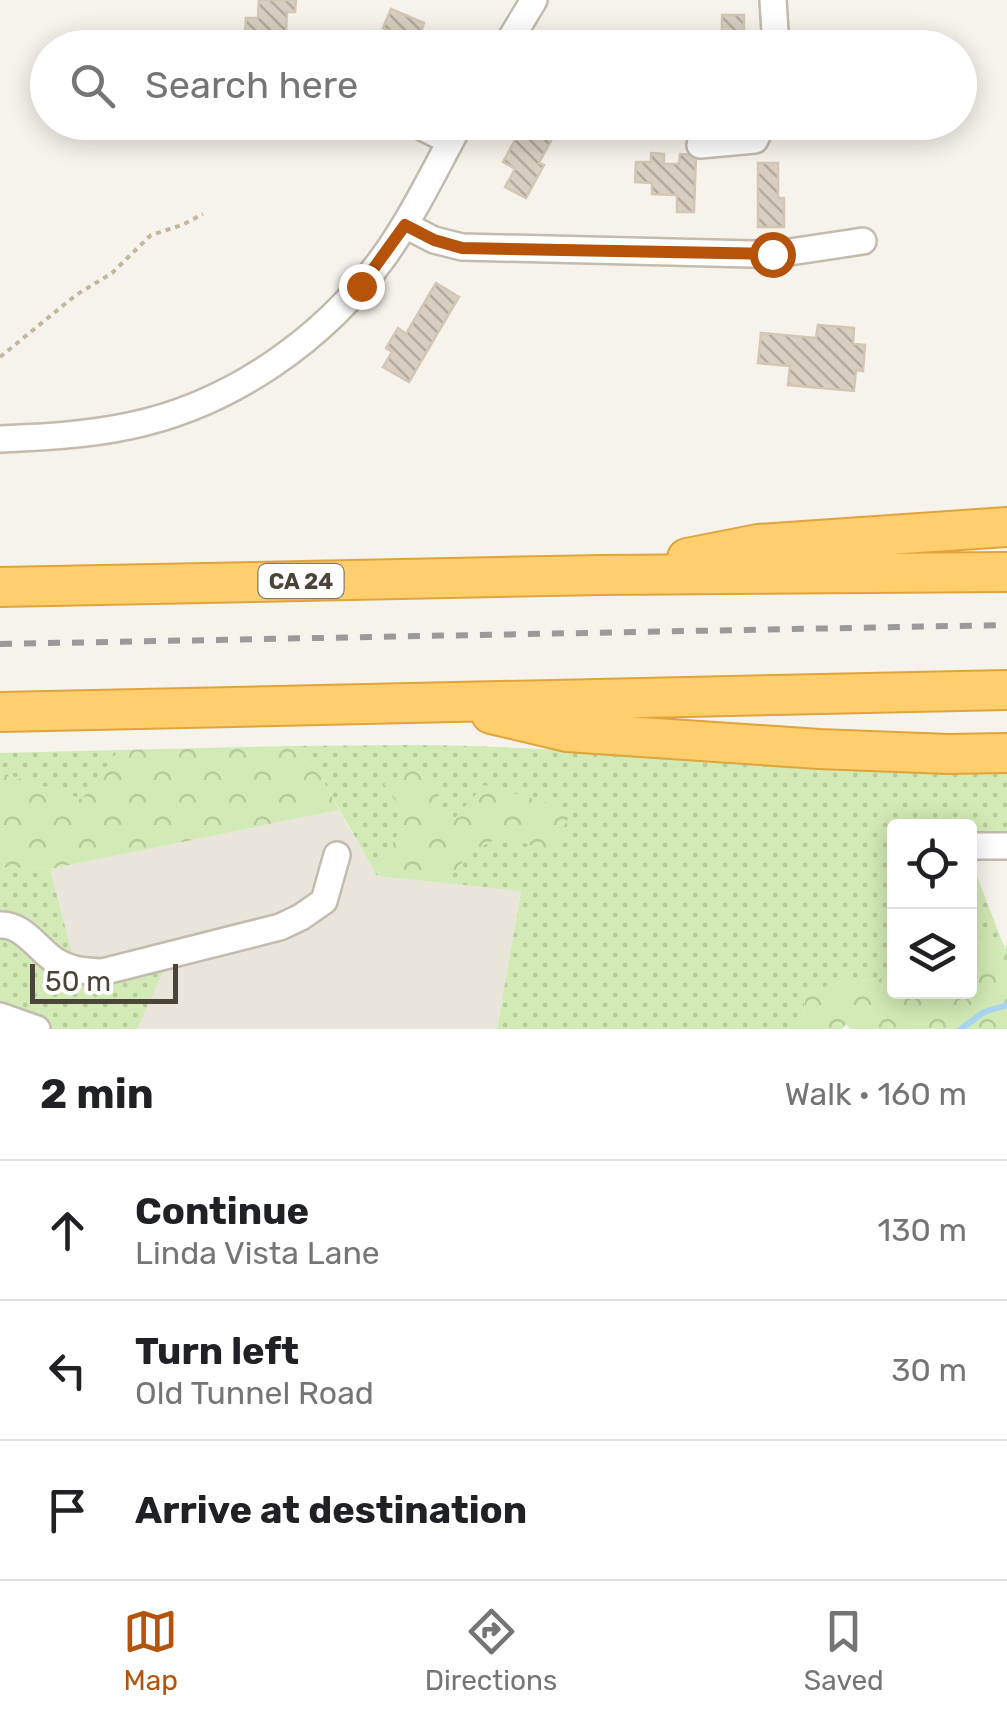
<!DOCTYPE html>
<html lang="en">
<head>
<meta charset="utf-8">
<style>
	:root { --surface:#fff; --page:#f6f6f6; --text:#202124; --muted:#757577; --line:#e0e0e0; --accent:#b45309 }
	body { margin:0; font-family:Rubik,sans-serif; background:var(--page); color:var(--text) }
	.controls { position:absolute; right:30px; bottom:30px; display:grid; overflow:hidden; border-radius:10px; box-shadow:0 5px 25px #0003 }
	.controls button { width:90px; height:90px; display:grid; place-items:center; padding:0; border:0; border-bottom:2px solid var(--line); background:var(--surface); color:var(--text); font:50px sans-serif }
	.scale { position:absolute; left:30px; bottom:25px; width:148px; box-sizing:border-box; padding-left:10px; border:5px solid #4b4439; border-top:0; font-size:28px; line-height:35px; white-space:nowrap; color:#4b4439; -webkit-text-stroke:8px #fff; paint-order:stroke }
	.stop { position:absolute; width:30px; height:30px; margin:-22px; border:8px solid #b45309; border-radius:50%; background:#fff }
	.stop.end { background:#b45309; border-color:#fff; box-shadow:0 2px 10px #0008 }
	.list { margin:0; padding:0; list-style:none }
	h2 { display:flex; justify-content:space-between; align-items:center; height:130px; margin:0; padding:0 40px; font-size:42px }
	h2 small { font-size:32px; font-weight:400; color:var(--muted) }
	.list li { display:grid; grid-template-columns:65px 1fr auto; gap:30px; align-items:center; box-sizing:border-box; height:140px; padding:0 40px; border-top:2px solid var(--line) }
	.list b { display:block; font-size:38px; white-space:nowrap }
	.list p { margin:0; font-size:32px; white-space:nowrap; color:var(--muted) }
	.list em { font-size:32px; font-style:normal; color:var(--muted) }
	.icon { flex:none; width:55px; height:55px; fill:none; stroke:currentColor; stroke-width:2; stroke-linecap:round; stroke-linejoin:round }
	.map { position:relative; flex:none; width:1007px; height:1029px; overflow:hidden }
	.search { position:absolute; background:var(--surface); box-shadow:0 5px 25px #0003; left:30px; right:30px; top:30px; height:110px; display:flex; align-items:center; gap:25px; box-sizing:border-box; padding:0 35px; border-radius:55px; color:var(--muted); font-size:38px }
	.sheet { height:550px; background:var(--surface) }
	nav { display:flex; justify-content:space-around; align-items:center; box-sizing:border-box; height:140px; border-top:2px solid var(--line); background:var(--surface); font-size:28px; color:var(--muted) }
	nav a { display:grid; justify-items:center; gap:5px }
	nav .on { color:var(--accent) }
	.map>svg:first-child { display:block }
</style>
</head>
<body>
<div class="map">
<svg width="1007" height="1029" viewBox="0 0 1007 1029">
	<defs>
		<pattern id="grass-dots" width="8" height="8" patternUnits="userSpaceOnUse" patternTransform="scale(2.5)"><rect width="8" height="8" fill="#d2eab5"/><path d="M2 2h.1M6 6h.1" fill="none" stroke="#b6ca9c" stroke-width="1.8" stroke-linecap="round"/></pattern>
		<pattern id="forest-crowns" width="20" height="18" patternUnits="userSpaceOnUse" patternTransform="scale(2.5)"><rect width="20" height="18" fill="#d2eab5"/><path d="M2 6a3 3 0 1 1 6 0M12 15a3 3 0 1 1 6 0" fill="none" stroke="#b6ca9c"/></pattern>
		<pattern id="building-back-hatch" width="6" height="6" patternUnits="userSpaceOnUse" patternTransform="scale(2.5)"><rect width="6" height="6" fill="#d8cfc1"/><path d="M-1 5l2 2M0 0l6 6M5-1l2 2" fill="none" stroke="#b1aa9e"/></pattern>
	</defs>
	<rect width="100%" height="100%" fill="#f6f3ec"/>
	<path fill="#eae5da" d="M339,810L377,876L521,890L497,1029H137L102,972L73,960L50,869Z"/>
	<path fill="url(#grass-dots)" d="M409,745C609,746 807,775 1007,772V846H970V826H894V965L885,978L832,984L806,995L801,1029H497L521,891L445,883L471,852L501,836L573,810L448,825L437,790L407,816L377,876L321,777L291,746Z
		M119,750L82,799L0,772V753Z
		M970,858L1005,949L970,932Z
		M0,867L50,869L74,961L102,972L171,954L137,1029H0Z"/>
	<path fill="url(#forest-crowns)" d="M291,746L321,777L339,810L50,869L0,867V772L82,799L119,750Z
		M416,767L437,790L449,824L484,785L573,810L550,851L501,836L471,852L445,883L377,876L406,816L384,784Z
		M970,932L1005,949L1007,943V1029H850L846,1024L842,1029H801L806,995L832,984L885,978L894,965V992H970Z"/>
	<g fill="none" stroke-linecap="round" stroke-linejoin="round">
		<path stroke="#a9d4f2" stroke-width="6" d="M961,1029L984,1012L1007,1005"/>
	</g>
	<path fill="url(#building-back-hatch)" stroke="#d3c7b4" stroke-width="2.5" d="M259,0H296L295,12H287L285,48H244L246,18H258Z
		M391,9L424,23L415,48H377L379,42L385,44L390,31L383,28Z
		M722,15H744V48H679V35H722Z
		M525,122H531L554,135L539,163L544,165L526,198L505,187L515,169L503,162Z
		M651,153L664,154V164H679L680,154L696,155L694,212H677V195L652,194V183L635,182L636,162H651Z
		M758,163H778V198H784V227H758Z
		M436,283L459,297L409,382L383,367L392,352L386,348L398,328L406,334Z
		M818,325L854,328L853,344L865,345L863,371L856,370L854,391L788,385L790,366L758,363L761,333L816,338Z"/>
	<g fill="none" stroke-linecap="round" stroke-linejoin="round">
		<defs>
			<path id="minor" d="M773,0L776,48
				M505,48L534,0
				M412,122L450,141
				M700,145L755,140L763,122
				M405,225L434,240L462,247L752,254L790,252L863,241
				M0,439C43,437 87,435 129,426C231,405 325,339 385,255C414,214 436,167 461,122
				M970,846H1007
				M0,925C23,924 37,948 54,960C69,970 84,971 102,972L280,927L301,917L324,901L337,855
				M0,1016L37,1029"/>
			<path id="highway" d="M687,558L758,544L1007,527
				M0,587L601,575L1007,572
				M0,712L1007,690
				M491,714L567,732L819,749L948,754L1007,753"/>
		</defs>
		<use href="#minor" stroke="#c2bbae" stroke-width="30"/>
		<use href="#highway" stroke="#e0a43c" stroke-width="42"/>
		<path stroke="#c4b79f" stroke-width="4" stroke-dasharray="5 5" stroke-linecap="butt" d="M0,357L76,295L112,273L151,235L182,225L203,214"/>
		<use href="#minor" stroke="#fff" stroke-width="25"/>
		<use href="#highway" stroke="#ffcf6e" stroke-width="38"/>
		<path stroke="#9a9a9a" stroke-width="6" stroke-dasharray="12 12" stroke-linecap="butt" d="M0,644L1007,625"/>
	</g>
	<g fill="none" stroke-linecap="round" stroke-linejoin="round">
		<path stroke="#b45309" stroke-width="12" d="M361,286L405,225L434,240L462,248L772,254"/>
	</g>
	<g text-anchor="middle" stroke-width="8" stroke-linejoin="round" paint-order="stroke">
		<rect fill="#fff" stroke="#817c74" stroke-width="2.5" x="258.5" y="564" width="85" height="34" rx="8"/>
		<g font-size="22" font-weight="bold" fill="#4b4439">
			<text x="301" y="589">CA 24</text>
		</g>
	</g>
</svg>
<div class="controls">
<button><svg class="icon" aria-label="locate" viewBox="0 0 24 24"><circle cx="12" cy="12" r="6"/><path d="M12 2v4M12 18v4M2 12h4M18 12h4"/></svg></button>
<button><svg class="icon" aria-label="layers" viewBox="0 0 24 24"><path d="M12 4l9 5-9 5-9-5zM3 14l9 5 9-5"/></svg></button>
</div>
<div class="scale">50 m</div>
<div class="stop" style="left:772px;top:254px"></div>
<div class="stop end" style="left:361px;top:286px"></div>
<div class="search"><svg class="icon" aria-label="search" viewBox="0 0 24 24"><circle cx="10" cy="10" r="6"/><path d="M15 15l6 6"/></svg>Search here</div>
</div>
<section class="sheet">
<h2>2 min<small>Walk · 160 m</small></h2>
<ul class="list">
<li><svg class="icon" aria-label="ahead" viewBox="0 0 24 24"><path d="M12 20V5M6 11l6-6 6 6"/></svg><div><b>Continue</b><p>Linda Vista Lane</p></div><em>130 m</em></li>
<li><svg class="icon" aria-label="left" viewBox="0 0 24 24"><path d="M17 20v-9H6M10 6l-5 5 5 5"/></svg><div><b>Turn left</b><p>Old Tunnel Road</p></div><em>30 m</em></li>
<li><svg class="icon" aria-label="arrive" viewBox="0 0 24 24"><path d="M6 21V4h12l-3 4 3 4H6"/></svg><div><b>Arrive at destination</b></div></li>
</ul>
</section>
<nav>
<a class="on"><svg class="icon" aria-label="map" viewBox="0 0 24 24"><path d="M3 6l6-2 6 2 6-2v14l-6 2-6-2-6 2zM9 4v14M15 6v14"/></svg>Map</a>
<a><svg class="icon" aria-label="directions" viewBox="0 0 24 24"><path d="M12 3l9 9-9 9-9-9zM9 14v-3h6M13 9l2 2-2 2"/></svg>Directions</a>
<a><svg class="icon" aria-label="saved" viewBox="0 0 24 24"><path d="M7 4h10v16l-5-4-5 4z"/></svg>Saved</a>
</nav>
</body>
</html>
